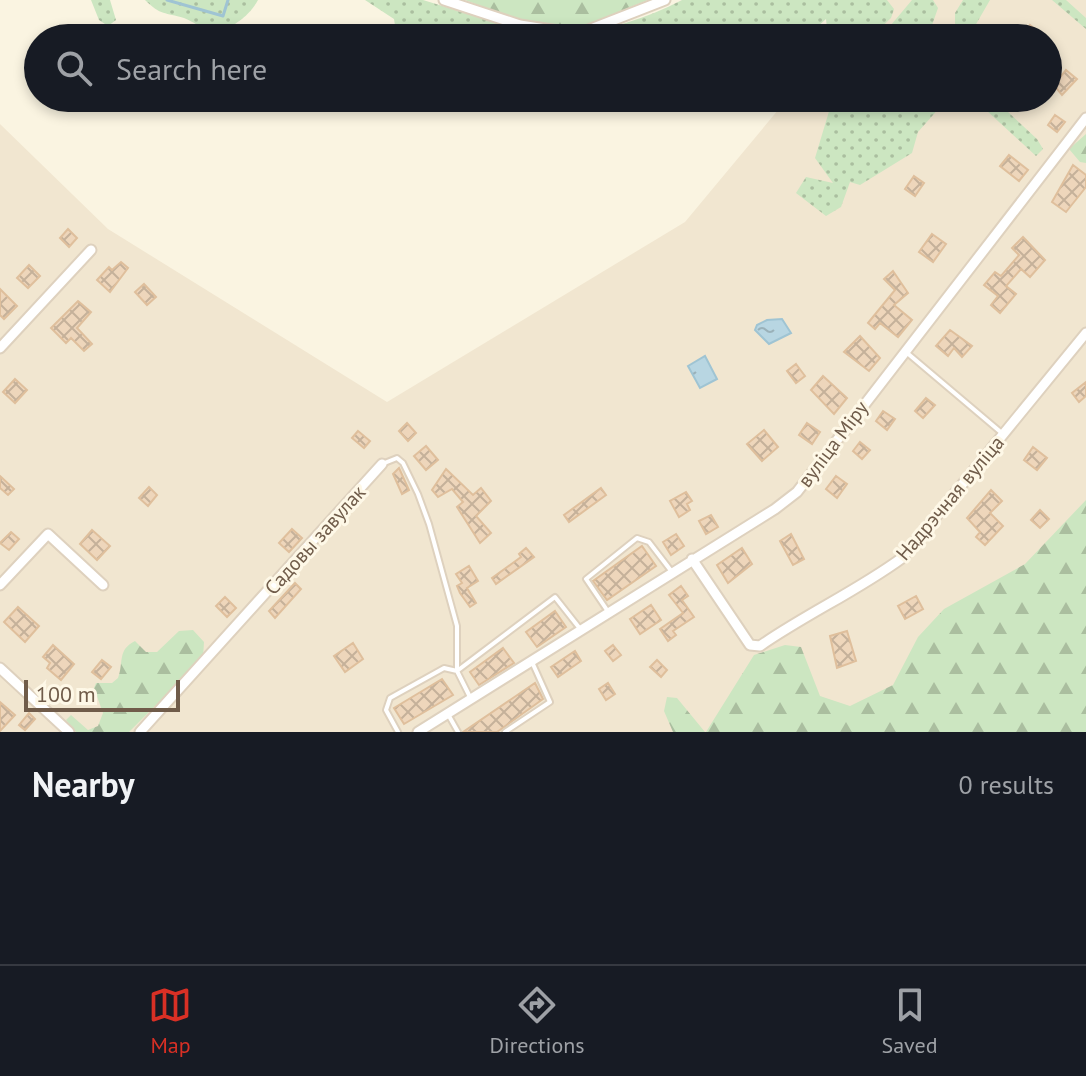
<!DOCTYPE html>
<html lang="en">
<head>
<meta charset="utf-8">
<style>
	:root { --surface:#171b24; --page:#242831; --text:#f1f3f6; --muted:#9ea1a6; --line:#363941; --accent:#d93025 }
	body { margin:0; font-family:"PT Sans",sans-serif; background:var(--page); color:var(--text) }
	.scale { position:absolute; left:24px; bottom:20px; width:156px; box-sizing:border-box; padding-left:8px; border:4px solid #705c4a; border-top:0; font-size:22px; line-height:28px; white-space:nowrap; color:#705c4a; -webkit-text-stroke:6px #fef8e7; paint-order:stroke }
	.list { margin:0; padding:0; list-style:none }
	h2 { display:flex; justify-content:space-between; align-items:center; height:104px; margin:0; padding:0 32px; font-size:34px }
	h2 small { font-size:26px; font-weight:400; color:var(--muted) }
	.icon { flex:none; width:44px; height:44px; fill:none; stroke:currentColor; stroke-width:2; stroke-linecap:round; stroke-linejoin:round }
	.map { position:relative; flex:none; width:1086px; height:732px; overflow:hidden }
	.search { position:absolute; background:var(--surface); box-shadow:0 4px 12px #0003; left:24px; right:24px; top:24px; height:88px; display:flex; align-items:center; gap:20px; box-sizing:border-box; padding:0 28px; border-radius:44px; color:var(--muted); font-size:30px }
	.sheet { height:232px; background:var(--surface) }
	nav { display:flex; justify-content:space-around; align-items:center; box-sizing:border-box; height:112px; border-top:2px solid var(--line); background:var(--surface); font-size:22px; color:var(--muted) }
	nav a { display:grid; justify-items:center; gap:4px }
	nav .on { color:var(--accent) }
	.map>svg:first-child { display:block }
</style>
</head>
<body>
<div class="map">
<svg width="1086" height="732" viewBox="0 0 1086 732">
	<defs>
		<pattern id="green-dots" width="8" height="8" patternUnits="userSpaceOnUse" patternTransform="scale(2)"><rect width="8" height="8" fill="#cce6c1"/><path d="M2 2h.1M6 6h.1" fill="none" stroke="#aabe9f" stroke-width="1.8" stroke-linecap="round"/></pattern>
		<pattern id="forest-firs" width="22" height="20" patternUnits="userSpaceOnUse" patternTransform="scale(2)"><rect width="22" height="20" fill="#cce6c1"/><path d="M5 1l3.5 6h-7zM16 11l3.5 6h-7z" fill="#aabe9f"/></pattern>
		<pattern id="water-ripples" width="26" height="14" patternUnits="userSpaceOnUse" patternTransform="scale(2)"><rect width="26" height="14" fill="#b8d6e2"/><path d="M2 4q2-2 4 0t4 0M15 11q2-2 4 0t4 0" fill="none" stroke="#9ab1b9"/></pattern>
		<pattern id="building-cross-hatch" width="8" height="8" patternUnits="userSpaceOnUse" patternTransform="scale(2)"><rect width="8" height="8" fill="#eed6bb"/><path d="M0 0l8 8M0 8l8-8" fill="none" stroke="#c5b19a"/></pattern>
	</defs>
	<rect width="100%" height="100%" fill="#faf4e1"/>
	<path fill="#f1e6d0" d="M870,0H1086V563L916,732H0V124L108,229L387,402L685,222L788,98H1048V38H838Z"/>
	<path fill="url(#green-dots)" d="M91,0H110L116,20L108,26L99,20Z
		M145,0H258C250,15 231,31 213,30C202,30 193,21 184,18C165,12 161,16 145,0Z
		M365,0H423L511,27L531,38C502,38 477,30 448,25L450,38H437L438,27H427L419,38H397L394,19Z
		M682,0H887L894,9L891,18L870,38H828L826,19L805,38H568C608,29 646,19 682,0Z
		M912,0H933L938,8L931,28L941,35L955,26V13L963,0H990L968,38H880Z
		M1052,0H1066L1086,18V29Z
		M615,98H651L647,110L630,111Z
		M703,98H755L751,104L733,111Z
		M833,98H948L918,132L912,153L860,185L850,182L841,207L826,216L796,193L806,177L833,183L815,158Z
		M973,98H993L1037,139L1043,149L1036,156Z"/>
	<path fill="url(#forest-firs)" d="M465,0H648L586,25L526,23Z
		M1086,134V163L1080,162L1069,149Z
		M1086,500V732H706L754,655L785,645L801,647L820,696L850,706L893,685L918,637L944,609L1025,564Z
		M193,630L204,642L203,658L129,732H76L66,720L71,715L88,730L98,726L103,713L94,688L96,683H112L118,678C124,662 117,650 135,641L146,652H157L179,631Z
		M667,697L677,698L705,732H673L664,711Z"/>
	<path fill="url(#water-ripples)" stroke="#9fc4d3" stroke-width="2" d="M782,319L791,333L769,344L755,330L757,325L767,320Z
		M705,356L717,379L700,388L688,366Z"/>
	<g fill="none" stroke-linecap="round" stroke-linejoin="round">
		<path stroke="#9fc4d3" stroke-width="3" d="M167,0L223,16L228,0"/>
	</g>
	<path fill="url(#building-cross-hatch)" stroke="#dfbf9c" stroke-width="2" d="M1030,25L1046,38H1020Z
		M1066,70L1077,79L1062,95L1054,85Z
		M1055,115L1065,122L1057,132L1048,125Z
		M1009,155L1028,170L1019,181L1000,166Z
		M1073,165L1086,175V187L1066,212L1052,202Z
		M914,176L924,183L915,196L905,189Z
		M68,229L77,238L69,247L60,238Z
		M932,234L946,244L933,262L919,252Z
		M1023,237L1045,260L1030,277L1021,269L1006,286L1016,294L1000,313L991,305L998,296L984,285L995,272L1001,276L1019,255L1012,248Z
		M121,262L128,268L110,292L97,280L109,267L112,270Z
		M29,265L40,276L28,288L17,278Z
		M893,271L908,293L894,305L912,320L898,337L880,323L875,329L868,323L895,290L884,279Z
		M144,284L156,297L147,305L135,292Z
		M0,289L17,306L4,319L0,315Z
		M78,301L91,312L77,328L92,344L84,351L71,338L66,343L51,328Z
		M950,330L972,346L962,357L954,348L948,356L936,346Z
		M860,336L880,358L869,371L844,352Z
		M796,364L805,376L796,383L787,371Z
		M823,376L847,398L834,414L811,390Z
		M15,379L27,390L15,403L3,392Z
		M1086,382V396L1079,402L1072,393Z
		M926,398L935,405L923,418L915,411Z
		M883,411L895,419L887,430L876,421Z
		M407,423L416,433L408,441L399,431Z
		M807,423L820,432L812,444L799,435Z
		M764,430L778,447L762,461L747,444Z
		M358,431L370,441L364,448L352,438Z
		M860,442L870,450L862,459L853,451Z
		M426,446L438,460L426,470L414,456Z
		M1033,447L1047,458L1037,470L1024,460Z
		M399,468L409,490L402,494L393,474Z
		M446,469L473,495L481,488L491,501L476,516L491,533L480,543L457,507L463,502L452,489L438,497L432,490Z
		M0,476L14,489L8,495L0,488Z
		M836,476L847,484L837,498L826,489Z
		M149,487L157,495L148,506L139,498Z
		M601,488L606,495L569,522L564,515Z
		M991,490L1002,501L990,513L1003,526L985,545L976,537L980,532L967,518Z
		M686,492L692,501L687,504L690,510L679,517L670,501Z
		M1040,510L1049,519L1040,528L1031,520Z
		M711,515L718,527L706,534L699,521Z
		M292,529L302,538L289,552L279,543Z
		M92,530L110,546L97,560L80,544Z
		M11,532L19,539L9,550L0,543Z
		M676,534L684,546L671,555L663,542Z
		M791,534L804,559L793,565L780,541Z
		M642,546L656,566L607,600L593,581Z
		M526,548L534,557L496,584L492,578L521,557L519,554Z
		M742,548L752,564L728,583L717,565Z
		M469,566L478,581L467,588L476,603L470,607L460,593L457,586L462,583L456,574Z
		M295,583L301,589L275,618L269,611Z
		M681,586L688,596L682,600L694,617L673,631L676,635L668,641L660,629L683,613L669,595Z
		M916,596L923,609L905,619L898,606Z
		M225,597L236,608L227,617L216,606Z
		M651,605L661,620L640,634L630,619Z
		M18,607L39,626L25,642L4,622Z
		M555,611L566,627L537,647L526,632Z
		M847,631L856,661L837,668L830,636Z
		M353,643L363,659L345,672L334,656Z
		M53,645L74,664L61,680L47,668L50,663L43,657Z
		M613,645L621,655L613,661L605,651Z
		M503,648L514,663L479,685L470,672Z
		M575,651L581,661L558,677L551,667Z
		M102,660L111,667L101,679L92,672Z
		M657,660L667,670L661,677L650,667Z
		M442,679L453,695L404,724L394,708Z
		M535,683L543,699L497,732H463Z
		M608,683L615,694L606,700L599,689Z
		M0,702L15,715L0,731Z
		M29,713L35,719L25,730L19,725Z"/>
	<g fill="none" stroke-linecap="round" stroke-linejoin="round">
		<defs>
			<path id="service" d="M906,352L1003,434
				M382,464L397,458L403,463L418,494L429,524L457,626V671
				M609,613L586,579L637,538L649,542L672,572
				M457,671L555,597L581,630
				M449,716L458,732
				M398,732L386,710L390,698L444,668L457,671L471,699
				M505,732L550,702L532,662"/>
			<path id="minor" d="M444,0L520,25L578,34L665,0
				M0,348L91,250
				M692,559L750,645L760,646C806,614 857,591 902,558L1086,333
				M0,585L48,534L103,585
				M0,668L69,732
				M140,732L382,464
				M418,732L775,509L797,492L1086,118"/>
		</defs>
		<use href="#service" stroke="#ded1be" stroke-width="8"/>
		<use href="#minor" stroke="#ded1be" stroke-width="13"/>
		<use href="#service" stroke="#fff" stroke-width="4"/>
		<use href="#minor" stroke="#fff" stroke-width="9"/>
	</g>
	<g text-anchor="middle" stroke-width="6" stroke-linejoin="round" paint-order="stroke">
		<g font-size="20" fill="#705c4a" stroke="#fef8e7">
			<text transform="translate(833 444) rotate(-53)" y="7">вуліца Міру</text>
			<text transform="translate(950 498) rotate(-50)" y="7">Надрэчная вуліца</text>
			<text transform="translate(315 540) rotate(-48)" y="7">Садовы завулак</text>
		</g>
	</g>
</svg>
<div class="scale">100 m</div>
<div class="search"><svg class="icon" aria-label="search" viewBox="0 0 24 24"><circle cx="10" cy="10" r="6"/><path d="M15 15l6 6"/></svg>Search here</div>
</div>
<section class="sheet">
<h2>Nearby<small>0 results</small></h2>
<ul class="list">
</ul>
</section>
<nav>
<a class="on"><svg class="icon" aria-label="map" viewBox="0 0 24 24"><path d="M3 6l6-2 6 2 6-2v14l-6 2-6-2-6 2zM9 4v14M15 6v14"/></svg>Map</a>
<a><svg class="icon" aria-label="directions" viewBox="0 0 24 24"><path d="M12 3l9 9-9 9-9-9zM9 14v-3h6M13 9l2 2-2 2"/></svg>Directions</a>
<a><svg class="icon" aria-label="saved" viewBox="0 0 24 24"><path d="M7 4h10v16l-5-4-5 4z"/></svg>Saved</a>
</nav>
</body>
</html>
